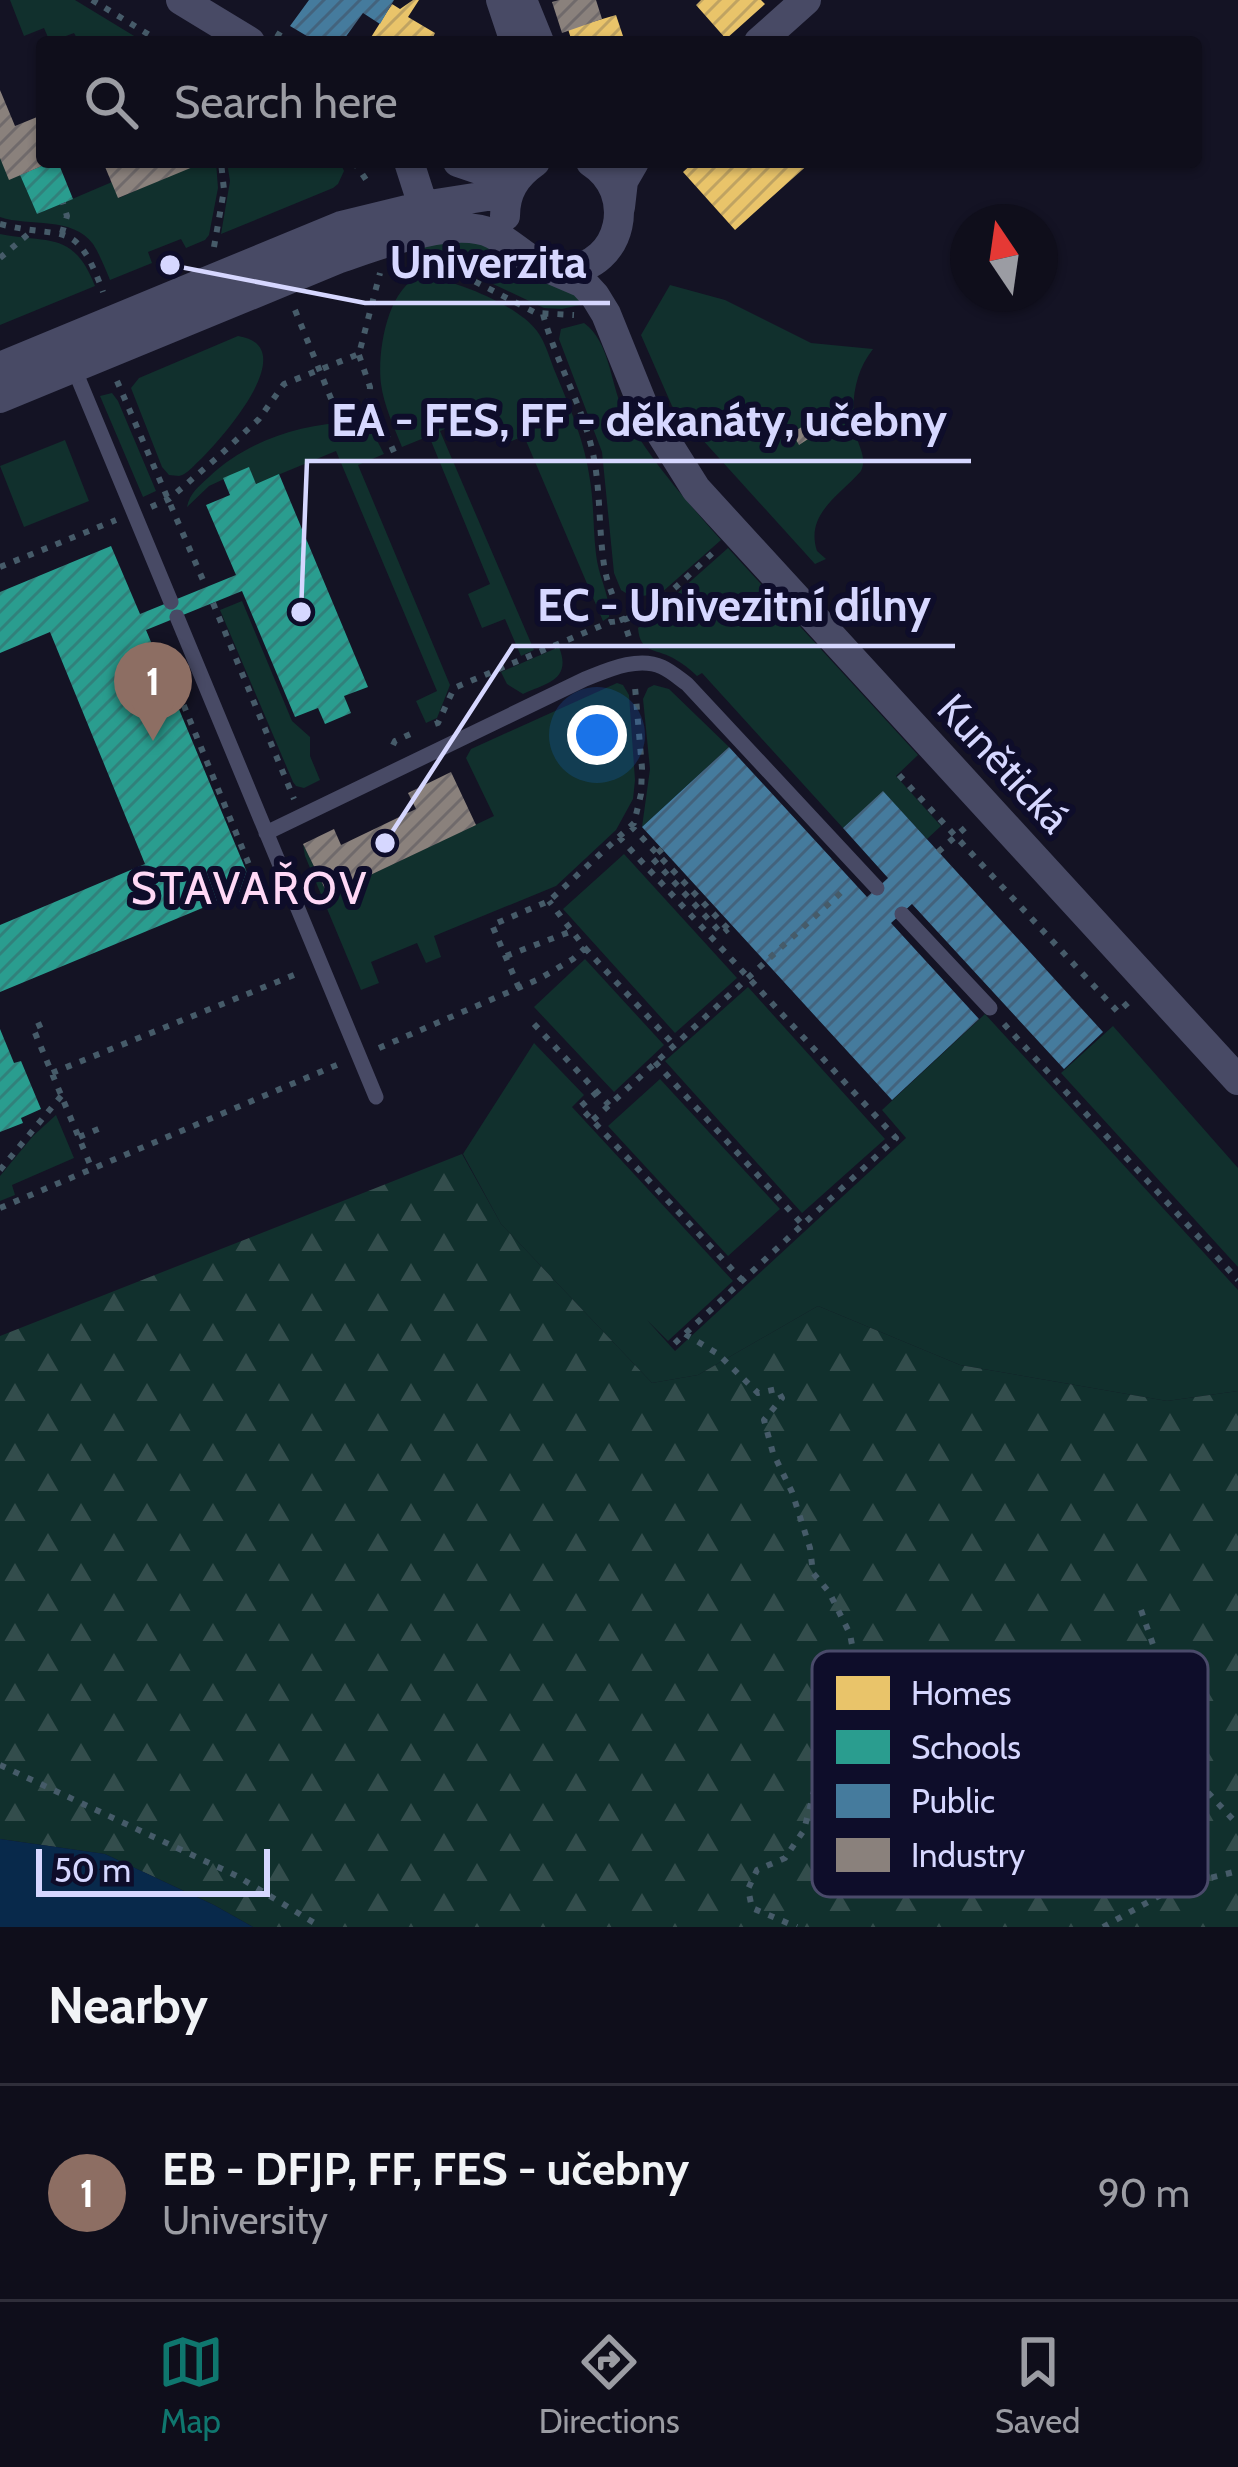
<!DOCTYPE html>
<html lang="en">
<head>
<meta charset="utf-8">
<style>
	:root { --surface:#0f0e1b; --page:#181724; --text:#f1f3f6; --muted:#9b9ca3; --line:#2f2e3a; --accent:#0f766e }
	body { margin:0; font-family:Cabin,sans-serif; background:var(--page); color:var(--text) }
	.compass { position:absolute; left:950px; top:204px; width:108px; height:108px; border-radius:50%; background:var(--surface); box-shadow:0 3px 9px #0004; rotate:347deg }
	.scale { position:absolute; left:36px; bottom:30px; width:234px; box-sizing:border-box; padding-left:12px; border:6px solid #d6d7ff; border-top:0; font-size:33px; line-height:42px; white-space:nowrap; color:#d6d7ff; -webkit-text-stroke:9px #0e0d2a; paint-order:stroke }
	.you { position:absolute; left:597px; top:735px; width:42px; height:42px; margin:-30px; border:9px solid #fff; border-radius:50%; background:#1a73e8; box-shadow:0 0 0 18px #1a73e833 }
	.badge { display:grid; place-items:center; width:78px; height:78px; border-radius:50%; background:var(--accent); color:#fff; font-size:39px; font-weight:700 }
	.pin { position:absolute; translate:-50% -99px; filter:drop-shadow(0 3px 6px #0008) }
	.pin::after { content:''; position:absolute; top:63px; width:42px; height:36px; background:inherit; clip-path:polygon(0 0,100% 0,50% 100%) }
	.list { margin:0; padding:0; list-style:none }
	h2 { display:flex; justify-content:space-between; align-items:center; height:156px; margin:0; padding:0 48px; font-size:51px }
	h2 small { font-size:39px; font-weight:400; color:var(--muted) }
	.list li { display:grid; grid-template-columns:78px 1fr auto; gap:36px; align-items:center; box-sizing:border-box; height:216px; padding:0 48px; border-top:3px solid var(--line) }
	.list b { display:block; font-size:45px; white-space:nowrap }
	.list p { margin:0; font-size:39px; white-space:nowrap; color:var(--muted) }
	.list em { font-size:39px; font-style:normal; color:var(--muted) }
	.icon { flex:none; width:66px; height:66px; fill:none; stroke:currentColor; stroke-width:2; stroke-linecap:round; stroke-linejoin:round }
	.map { position:relative; flex:none; width:1238px; height:1927px; overflow:hidden }
	.search { position:absolute; background:var(--surface); box-shadow:0 3px 9px #0004; left:36px; right:36px; top:36px; height:132px; display:flex; align-items:center; gap:30px; box-sizing:border-box; padding:0 42px; border-radius:12px; color:var(--muted); font-size:45px }
	.sheet { height:372px; background:var(--surface) }
	nav { display:flex; justify-content:space-around; align-items:center; box-sizing:border-box; height:168px; border-top:3px solid var(--line); background:var(--surface); font-size:33px; color:var(--muted) }
	nav a { display:grid; justify-items:center; gap:6px }
	nav .on { color:var(--accent) }
	.map>svg:first-child { display:block }
</style>
</head>
<body>
<div class="map">
<svg width="1238" height="1927" viewBox="0 0 1238 1927">
	<defs>
		<pattern id="forest-firs" width="22" height="20" patternUnits="userSpaceOnUse" patternTransform="scale(3)"><rect width="22" height="20" fill="#11302d"/><path d="M5 1l3.5 6h-7zM16 11l3.5 6h-7z" fill="#334d4c"/></pattern>
		<pattern id="homes-hatch" width="6" height="6" patternUnits="userSpaceOnUse" patternTransform="scale(3)"><rect width="6" height="6" fill="#e9c46a"/><path d="M-1 1l2-2M0 6l6-6M5 7l2-2" fill="none" stroke="#bfa362"/></pattern>
		<pattern id="schools-hatch" width="6" height="6" patternUnits="userSpaceOnUse" patternTransform="scale(3)"><rect width="6" height="6" fill="#2a9d8f"/><path d="M-1 1l2-2M0 6l6-6M5 7l2-2" fill="none" stroke="#31817b"/></pattern>
		<pattern id="public-hatch" width="6" height="6" patternUnits="userSpaceOnUse" patternTransform="scale(3)"><rect width="6" height="6" fill="#457b9d"/><path d="M-1 1l2-2M0 6l6-6M5 7l2-2" fill="none" stroke="#43637d"/></pattern>
		<pattern id="industry-hatch" width="6" height="6" patternUnits="userSpaceOnUse" patternTransform="scale(3)"><rect width="6" height="6" fill="#8a817c"/><path d="M-1 1l2-2M0 6l6-6M5 7l2-2" fill="none" stroke="#706a6b"/></pattern>
	</defs>
	<rect width="100%" height="100%" fill="#141324"/>
	<path fill="#11302d" d="M10,0H75L144,42H79L74,33L50,42L44,28L24,36Z
		M0,158L20,175L37,214L112,182L119,198L200,162H216L218,188L209,235L205,240L186,248L181,239L148,252L152,263L110,280C105,268 100,255 93,244C73,216 29,227 0,217Z
		M227,162H340L344,171L338,184L333,188L221,234L230,181Z
		M0,234C49,244 73,230 95,286L0,325Z
		M464,237L497,249L516,268L536,281L568,287L584,304L562,309L544,308L455,266L417,258L407,245Z
		M421,276C453,279 518,305 537,331C546,343 550,360 556,374C570,408 585,442 590,480C594,504 593,529 596,554C598,576 611,597 609,617L603,621L524,436L502,445L487,411L440,431L534,650L521,656L505,619L482,628L468,594L490,584L429,436L402,447C394,427 384,406 381,384C377,353 387,287 421,276Z
		M670,285L725,300L811,343L873,349C854,373 850,404 856,434C859,448 867,458 861,471C839,496 805,514 817,551L826,559L815,564L672,406L641,335Z
		M584,323C610,342 610,382 623,410C644,453 689,504 721,540L660,594L632,597L621,590L614,573L602,452L559,339L561,329Z
		M238,336C304,346 222,438 202,458C195,464 188,474 179,476C176,476 172,475 169,475L162,467L131,388L139,378Z
		M112,393L118,401L156,491L143,497L100,396Z
		M351,422C370,427 376,437 384,454L358,465L450,685L437,718L426,723L416,701L437,691L336,451L256,484L248,468L209,486L187,507C190,493 198,487 209,477C247,441 300,424 351,422Z
		M65,440L89,501L24,527L0,466Z
		M728,548L918,755L896,776L941,826L927,839L883,792L843,828L702,673L697,676C690,669 682,663 673,658C654,648 640,653 638,628Z
		M242,601L292,721L310,737V756L320,780L304,788L296,786L293,782L220,610Z
		M559,647C572,680 547,683 523,694L507,684L501,672Z
		M617,683L623,685L629,695L635,780L633,799L616,830L556,886L434,936L441,957L426,963L417,943L371,962L379,983L361,990L305,856L303,844L328,895L494,816L466,758L471,749Z
		M654,685L669,689L729,747L642,827L650,769L643,699L648,688Z
		M624,854L737,978L675,1033L563,909Z
		M585,959L664,1045L614,1092L534,1007Z
		M748,987L885,1139L802,1213L665,1061Z
		M985,1014L1238,1290V1391L1167,1401L960,1365L818,1306L698,1375L652,1383L501,1224L463,1154L534,1043L584,1095L572,1107L733,1281L668,1341L647,1320L675,1351L906,1138L882,1110Z
		M1113,1026L1238,1168V1267L1061,1073Z
		M660,1079L780,1209L728,1256L608,1126Z
		M56,1115L74,1158L12,1185L15,1195L0,1201V1176L33,1136Z"/>
	<path fill="url(#forest-firs)" d="M462,1154L501,1224L652,1383L698,1375L818,1306L960,1365L1167,1401L1238,1391V1927H253L214,1905L105,1854L0,1839V1336Z"/>
	<path fill="#08294b" d="M0,1839L105,1854L214,1905L253,1927H0Z"/>
	<path fill="url(#homes-hatch)" d="M413,0H419L408,17L435,33L431,42H368L392,4L400,9Z
		M701,0H761L765,4L726,39L696,5Z
		M616,15L625,42H572L568,29Z
		M694,162H811L735,230L683,172Z"/>
	<path fill="url(#schools-hatch)" d="M51,162H58L73,199L37,214L20,175Z
		M249,467L256,484L279,474L368,687L344,696L351,713L325,724L318,708L295,717L242,591L146,630L253,887L0,992V925L145,864L50,632L0,653V592L111,546L140,614L236,575L206,505L230,495L223,478Z
		M0,1029L14,1063L21,1061L41,1109L21,1118L23,1123L0,1132Z"/>
	<path fill="url(#public-hatch)" d="M309,0H394L380,24L363,13L342,42H317L290,26Z
		M729,747L867,897L888,878L843,828L883,791L1103,1032L1064,1069L912,904L891,923L979,1019L892,1100L642,827Z"/>
	<path fill="url(#industry-hatch)" d="M559,0H596L602,19L562,33L552,2Z
		M0,90L15,126L42,115V162H51L9,180L0,158Z
		M103,162H205L118,198Z
		M818,417L825,428L799,445L792,433Z
		M451,772L476,825L328,895L303,844L334,829L341,845L416,809L408,793Z"/>
	<g fill="none" stroke-linecap="round" stroke-linejoin="round">
		<path stroke="#465b69" stroke-width="6" stroke-dasharray="6 9" stroke-linecap="butt" d="M92,0L161,42
			M276,33L291,42
			M354,162L369,184
			M0,224C66,241 75,216 103,292
			M62,233L67,216L63,203
			M214,247L224,190L221,162
			M0,258L33,230
			M417,268L452,273L472,280L536,313L574,315
			M295,310L332,401L343,407L369,410L384,430L394,452
			M543,314C555,359 579,399 591,445C601,484 598,524 604,565C608,592 624,617 631,644
			M359,355L370,387L369,410
			M117,381L206,587
			M151,507L169,499L219,456L259,419L284,384L359,354L380,273
			M0,567L116,520
			M213,603L294,799
			M163,649L164,657L250,867L259,880
			M435,724L438,723L454,688L610,622C648,621 687,575 715,551
			M393,745L395,741L417,731
			M899,775L1118,1012L1130,1001
			M631,826L728,929
			M619,837L896,1138L674,1344
			M938,852L967,826
			M585,948L674,1045
			M506,956L572,931
			M519,988L492,925L549,901L634,823L641,794L642,768L635,687
			M42,1024L33,1028L92,1169
			M534,1024L609,1105
			M1004,1024L1238,1280
			M379,1048L539,979L573,959L585,948L549,901
			M655,1062L802,1224
			M52,1073L299,973
			M597,1092L580,1107L742,1280
			M593,1120L847,887
			M79,1137L101,1128
			M0,1170L62,1095
			M0,1208L339,1064
			M685,1334L718,1354L758,1393L777,1389L782,1398L764,1420L773,1453L792,1492L810,1548L813,1573L829,1592L850,1634L853,1650L871,1671L876,1691L867,1727L860,1730H834L830,1736L838,1744L843,1758L819,1772L804,1830L785,1858L757,1870L748,1889L752,1908L797,1927
			M1141,1610L1202,1786L1238,1825
			M0,1765L237,1876L321,1927
			M1103,1927L1177,1886L1238,1871"/>
		<path stroke="#484a65" stroke-width="15" d="M73,366L171,602
			M656,429L668,421L742,426
			M177,617L376,1097
			M266,833L585,679C608,670 638,656 662,667C671,671 680,679 687,684L877,888
			M902,914L990,1008"/>
		<path stroke="#484a65" stroke-width="30" d="M181,0L250,42
			M501,0L515,42
			M522,0L539,42
			M759,42L806,0
			M409,162L427,218L431,223
			M458,162L514,181
			M620,207L623,181L634,162
			M505,216C505,192 515,176 535,162
			M548,268L583,283L595,296L606,314L642,403L696,489L1238,1080
			M0,367L341,226L423,206L487,196H507
			M0,398L340,258C378,245 455,215 493,234C518,246 535,272 566,270C623,266 638,192 591,162"/>
		<path stroke="#465b69" stroke-width="6" stroke-dasharray="6 9" stroke-linecap="butt" d="M662,849L652,858L722,934L728,929"/>
	</g>
	<g text-anchor="middle" stroke-width="12" stroke-linejoin="round" paint-order="stroke">
		<g font-size="42" fill="#d6d7ff" stroke="#0e0d2a">
			<text transform="translate(1004 763) rotate(47)" y="15">Kunětická</text>
		</g>
		<g font-size="45" letter-spacing="3" fill="#ffd8f6" stroke="#0e0d2a">
			<text x="250" y="904">STAVAŘOV</text>
		</g>
	</g>
	<rect x="812" y="1651" width="396" height="246" rx="18" fill="#0e0d2a" stroke="#4a4a6a" stroke-width="3"/>
	<rect x="836" y="1676" width="54" height="34" fill="#e9c46a"/>
	<rect x="836" y="1730" width="54" height="34" fill="#2a9d8f"/>
	<rect x="836" y="1784" width="54" height="34" fill="#457b9d"/>
	<rect x="836" y="1838" width="54" height="34" fill="#8a817c"/>
	<g font-size="33" fill="#d6d7ff">
		<text x="911" y="1705">Homes</text>
		<text x="911" y="1759">Schools</text>
		<text x="911" y="1813">Public</text>
		<text x="911" y="1867">Industry</text>
	</g>
	<path fill="none" stroke="#d6d7ff" stroke-width="4.5" d="M170 265L365 303H610M301 612L307 461H971M385 843L513 646H955"/>
	<g fill="#d6d7ff" stroke="#0e0d2a" stroke-width="4.5">
		<circle cx="170" cy="265" r="12"/>
		<circle cx="301" cy="612" r="12"/>
		<circle cx="385" cy="843" r="12"/>
	</g>
	<g font-size="45" text-anchor="middle" font-weight="bold" fill="#d6d7ff" stroke="#0e0d2a" stroke-width="12" stroke-linejoin="round" paint-order="stroke">
		<text x="488" y="278">Univerzita</text>
		<text x="639" y="436">EA - FES, FF - děkanáty, učebny</text>
		<text x="734" y="621">EC - Univezitní dílny</text>
	</g>
</svg>
<svg class="compass" viewBox="-18 -18 36 36"><path d="M0-13l5 13h-10z" fill="#e53935"/><path d="M0 13l5-13h-10z" fill="#9b9ca3"/></svg>
<div class="scale">50 m</div>
<div class="you"></div>
<div class="pin badge" style="left:153px;top:741px;background:#8d6e63">1</div>
<div class="search"><svg class="icon" aria-label="search" viewBox="0 0 24 24"><circle cx="10" cy="10" r="6"/><path d="M15 15l6 6"/></svg>Search here</div>
</div>
<section class="sheet">
<h2>Nearby<small></small></h2>
<ul class="list">
<li><span class="badge" style="background:#8d6e63">1</span><div><b>EB - DFJP, FF, FES - učebny</b><p>University</p></div><em>90 m</em></li>
</ul>
</section>
<nav>
<a class="on"><svg class="icon" aria-label="map" viewBox="0 0 24 24"><path d="M3 6l6-2 6 2 6-2v14l-6 2-6-2-6 2zM9 4v14M15 6v14"/></svg>Map</a>
<a><svg class="icon" aria-label="directions" viewBox="0 0 24 24"><path d="M12 3l9 9-9 9-9-9zM9 14v-3h6M13 9l2 2-2 2"/></svg>Directions</a>
<a><svg class="icon" aria-label="saved" viewBox="0 0 24 24"><path d="M7 4h10v16l-5-4-5 4z"/></svg>Saved</a>
</nav>
</body>
</html>
